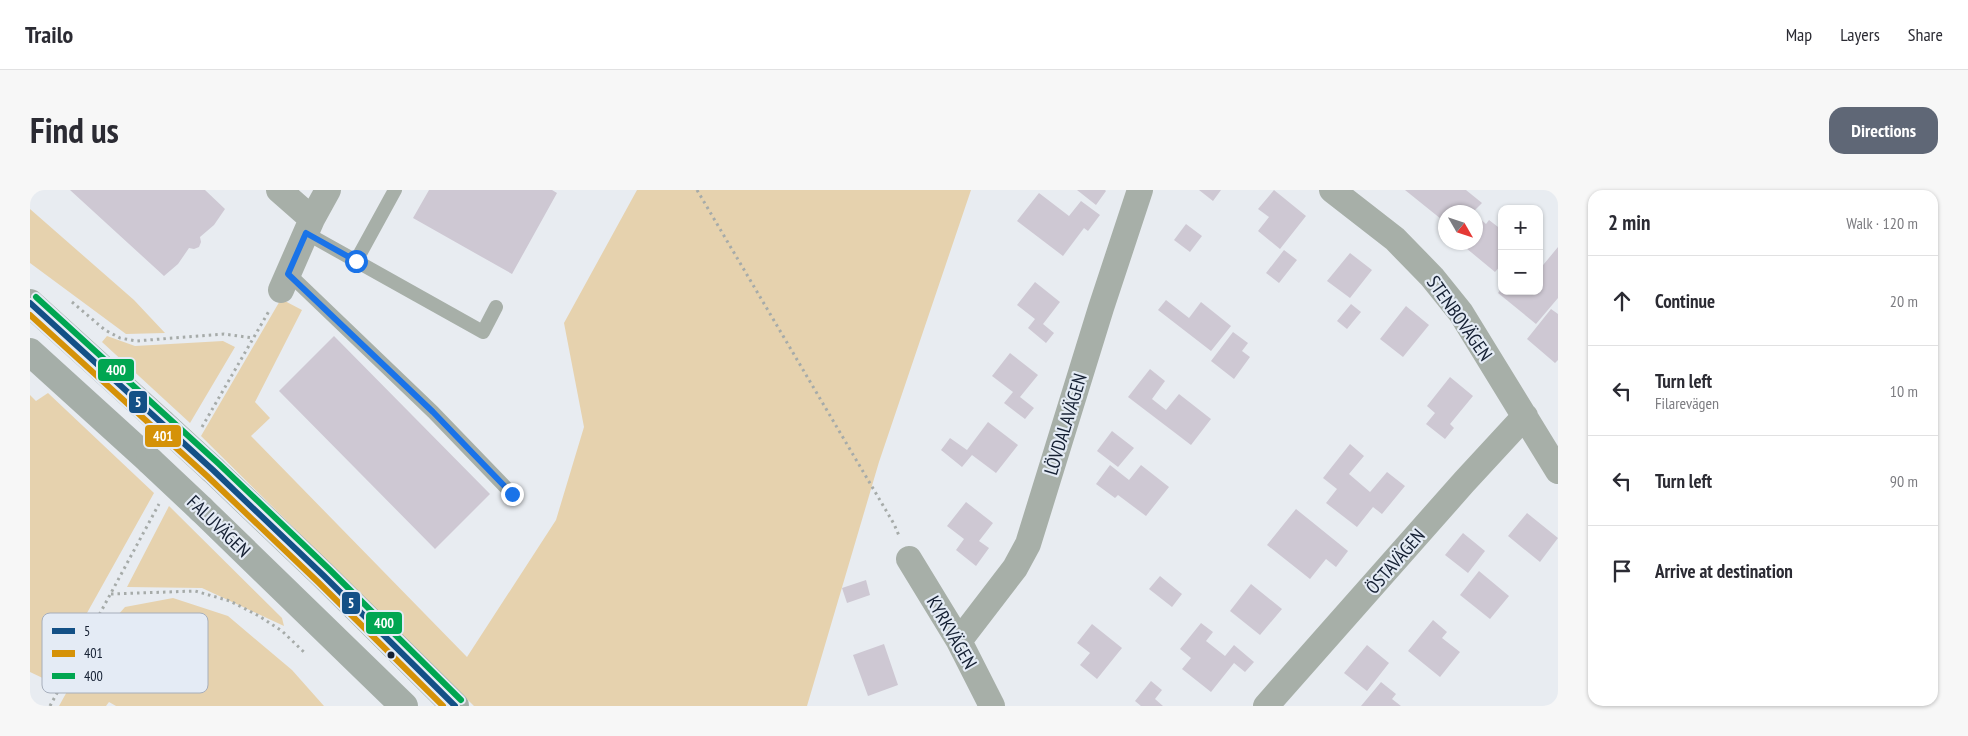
<!DOCTYPE html>
<html lang="en">
<head>
<meta charset="utf-8">
<style>
	:root { --surface:#fff; --page:#f7f7f7; --text:#2b2b33; --muted:#7c7c81; --line:#e1e1e2; --accent:#5f6776 }
	body { margin:0; font-family:"PT Sans Narrow",sans-serif; background:var(--page); color:var(--text) }
	.controls { position:absolute; right:15px; top:15px; display:grid; overflow:hidden; border-radius:10px; box-shadow:0 1px 4px #0004 }
	.controls button { width:45px; height:45px; display:grid; place-items:center; padding:0; border:0; border-bottom:1px solid var(--line); background:var(--surface); color:var(--text); font:25px sans-serif }
	.compass { position:absolute; left:1408px; top:15px; width:45px; height:45px; border-radius:50%; background:var(--surface); box-shadow:0 1px 4px #0004; rotate:129deg }
	.stop { position:absolute; width:15px; height:15px; margin:-11px; border:4px solid #1a73e8; border-radius:50%; background:#fff }
	.stop.end { background:#1a73e8; border-color:#fff; box-shadow:0 1px 5px #0008 }
	.list { margin:0; padding:0; list-style:none }
	h2 { display:flex; justify-content:space-between; align-items:center; height:65px; margin:0; padding:0 20px; font-size:21px }
	h2 small { font-size:16px; font-weight:400; color:var(--muted) }
	.list li { display:grid; grid-template-columns:32px 1fr auto; gap:15px; align-items:center; box-sizing:border-box; height:90px; padding:0 20px; border-top:1px solid var(--line) }
	.list b { display:block; font-size:19px; white-space:nowrap }
	.list p { margin:0; font-size:16px; white-space:nowrap; color:var(--muted) }
	.list em { font-size:16px; font-style:normal; color:var(--muted) }
	.icon { flex:none; width:28px; height:28px; fill:none; stroke:currentColor; stroke-width:2; stroke-linecap:round; stroke-linejoin:round }
	.map { position:relative; flex:none; width:1528px; height:516px; overflow:hidden; border-radius:15px }
	header { display:flex; align-items:center; gap:30px; box-sizing:border-box; height:70px; padding:0 25px; background:var(--surface); border-bottom:1px solid var(--line) }
	header strong { font-size:24px }
	nav { display:flex; gap:28px; margin-inline-start:auto; font-size:18px }
	.intro { display:flex; align-items:center; justify-content:space-between; box-sizing:border-box; height:120px; padding:0 30px }
	h1 { margin:0; font-size:35px }
	.button { padding:12px 22px; border-radius:15px; background:var(--accent); color:#fff; font-size:18px; font-weight:700 }
	main { display:flex; gap:30px; padding:0 30px }
	aside { flex:1; background:var(--surface); border-radius:15px; box-shadow:0 1px 4px #0004 }
	.map>svg:first-child { display:block }
</style>
</head>
<body>
<header>
<strong>Trailo</strong>
<nav><a>Map</a><a>Layers</a><a>Share</a></nav>
</header>
<div class="intro"><h1>Find us</h1><a class="button">Directions</a></div>
<main>
<div class="map">
<svg width="1528" height="516" viewBox="0 0 1528 516">
	<rect width="100%" height="100%" fill="#e8ecf1"/>
	<path fill="#e6d2ae" d="M607,0H941L849,272L777,516H444L171,246L251,109L272,120L225,212L240,228L221,246L437,467L526,330L554,237L534,133Z
		M0,19L104,110L135,143L96,144L0,73Z
		M77,146L105,156L193,151L205,157L160,233L72,152Z
		M18,203L124,303L19,491L0,482V205L6,211Z
		M139,316L252,428L254,436L172,398L97,397Z
		M143,408L198,426L262,480L294,516H86L79,512L76,516H29L65,451L95,417Z"/>
	<path fill="#cec8d3" d="M40,0H175L195,19L184,35L170,47L171,52L169,57L164,59L159,58L148,74L134,86Z
		M399,0H522L527,3L482,84L383,28Z
		M1047,0H1075L1076,1L1066,15Z
		M1169,0H1191L1183,11Z
		M1244,0L1276,26L1250,59L1228,41L1239,27L1228,19Z
		M1375,0H1436L1452,13L1443,22H1416V33Z
		M1009,3L1039,26L1051,11L1070,25L1058,41L1054,38L1033,66L987,31Z
		M1446,25L1456,34L1459,30L1472,40V74L1465,82L1436,58L1441,52H1446Z
		M1156,34L1172,46L1160,62L1144,50Z
		M1528,57V108L1506,134L1468,103L1472,98V101H1509V80Z
		M1254,60L1267,70L1249,93L1236,83Z
		M1320,63L1342,80L1320,108L1297,91Z
		M1005,92L1030,112L1013,134L1024,143L1016,153L998,138L1005,129L987,115Z
		M1136,110L1159,128L1171,112L1201,136L1181,161L1128,120Z
		M1321,114L1331,122L1317,139L1307,131Z
		M1376,116L1399,135L1373,167L1350,149Z
		M1521,119L1528,124V170L1525,173L1497,149Z
		M1203,142L1218,153L1212,161L1220,167L1204,189L1181,171Z
		M304,146L460,304L405,359L249,201Z
		M980,163L1008,185L990,207L1004,218L995,229L974,213L983,202L962,186Z
		M1120,179L1135,191L1122,209L1136,220L1149,204L1181,229L1161,255L1098,207Z
		M1420,187L1443,206L1420,234L1424,238L1415,249L1396,234L1405,223L1397,216Z
		M958,232L988,255L966,283L942,265L932,277L911,260L920,248L937,260Z
		M1082,241L1104,258L1088,277L1067,261Z
		M1320,254L1334,266L1319,284L1340,302L1357,282L1375,296L1352,324L1343,317L1327,337L1296,313L1307,299L1293,288Z
		M1080,275L1099,290L1111,275L1139,297L1116,326L1088,305L1085,308L1066,294Z
		M936,312L963,333L949,351L959,358L946,376L926,360L934,349L917,336Z
		M1266,319L1318,361L1306,377L1296,369L1280,389L1237,355Z
		M1497,323L1528,348L1510,372L1478,346Z
		M1433,343L1455,361L1438,383L1415,365Z
		M1449,381L1479,406L1460,429L1430,405Z
		M1130,386L1152,404L1142,417L1119,399Z
		M836,390L840,405L817,413L812,398Z
		M1221,394L1252,419L1230,445L1200,421Z
		M1403,430L1417,442L1412,448L1430,462L1410,487L1378,461Z
		M1171,433L1183,442L1176,451L1195,466L1204,455L1224,472L1215,482L1204,473L1181,502L1152,479L1161,468L1150,459Z
		M1062,434L1092,458L1067,489L1050,475L1060,463L1047,453Z
		M854,454L868,495L838,506L823,465Z
		M1337,455L1359,473L1337,501L1314,483Z
		M1121,491L1132,500L1125,509L1133,516H1111L1105,511Z
		M1351,492L1366,504L1362,509L1371,516H1331Z"/>
	<g fill="none" stroke-linecap="round" stroke-linejoin="round">
		<path stroke="#a6aba9" stroke-width="3" stroke-dasharray="2.5 4" stroke-linecap="butt" d="M667,0L864,334L870,348
			M42,112L75,140L90,148L106,151L194,144L223,148
			M172,237L239,121
			M81,404L165,401L200,411L229,426L252,441L276,464
			M20,516L129,314"/>
		<path stroke="#a7afa8" stroke-width="14" d="M276,43L453,142L466,117
			M326,71L365,0
			M258,83L403,222L482,304"/>
		<path stroke="#a7afa8" stroke-width="26" d="M249,0L282,29
			M1302,0L1365,49L1402,87L1431,123L1528,281
			M251,100L282,29L298,0
			M879,369L929,451L962,516
			M929,451L985,378L998,354L1071,118L1110,0
			M1236,516L1434,292L1495,226"/>
		<path stroke="#a5aea8" stroke-width="28" d="M0,113L132,233
			M0,162L120,271
			M183,280L294,386L425,516
			M171,319L374,516"/>
		<path stroke="#a5aea8" stroke-width="28" d="M132,233L183,280
			M120,271L171,319"/>
		<defs>
			<path id="bus-1" d="M0,113L183,280L294,386L425,516"/>
			<path id="bus-2" d="M0,125L177,286L288,392L413,516"/>
			<path id="bus-3" d="M6,107L189,274L300,380L431,510"/>
		</defs>
		<use href="#bus-1" stroke="#e4ebf5" stroke-width="10"/>
		<use href="#bus-2" stroke="#e4ebf5" stroke-width="10"/>
		<use href="#bus-3" stroke="#e4ebf5" stroke-width="10"/>
		<use href="#bus-1" stroke="#135086" stroke-width="6"/>
		<use href="#bus-2" stroke="#d59208" stroke-width="6"/>
		<use href="#bus-3" stroke="#00a651" stroke-width="6"/>
	</g>
	<g fill="none" stroke-linecap="round" stroke-linejoin="round">
		<path stroke="#1a73e8" stroke-width="6" d="M326,71L276,43L258,84L403,222L482,304"/>
	</g>
	<circle fill="#152033" stroke="#e4ebf5" stroke-width="2" cx="361" cy="465" r="4.5"/>
	<g text-anchor="middle" stroke-width="4.5" stroke-linejoin="round" paint-order="stroke">
		<g font-size="19" fill="#152033" stroke="#e4ebf5">
			<text transform="translate(1430 128) rotate(55)" y="7">STENBOVÄGEN</text>
			<text transform="translate(1035 234) rotate(-73)" y="7">LÖVDALAVÄGEN</text>
			<text transform="translate(189 336) rotate(44)" y="7">FALUVÄGEN</text>
			<text transform="translate(1365 371) rotate(-49)" y="7">ÖSTAVÄGEN</text>
			<text transform="translate(922 442) rotate(60)" y="7">KYRKVÄGEN</text>
		</g>
	</g>
	<rect x="12" y="423" width="166" height="80" rx="8" fill="#e4ebf5" stroke="#a6aebb" stroke-width="1"/>
	<rect x="22" y="438" width="23" height="6" fill="#135086"/>
	<rect x="22" y="460" width="23" height="7" fill="#d59208"/>
	<rect x="22" y="483" width="23" height="6" fill="#00a651"/>
	<g font-size="14" fill="#152033">
		<text x="54" y="446">5</text>
		<text x="54" y="468">401</text>
		<text x="54" y="491">400</text>
	</g>
	<g stroke="#e4ebf5" stroke-width="2">
		<rect x="67" y="168" width="38" height="24" rx="5" fill="#00a651"/>
		<rect x="98" y="200" width="20" height="24" rx="5" fill="#135086"/>
		<rect x="114" y="234" width="38" height="24" rx="5" fill="#d59208"/>
		<rect x="311" y="401" width="20" height="24" rx="5" fill="#135086"/>
		<rect x="335" y="421" width="38" height="24" rx="5" fill="#00a651"/>
	</g>
	<g font-size="14" text-anchor="middle" font-weight="bold" fill="#fff">
		<text x="86" y="185">400</text>
		<text x="108" y="217">5</text>
		<text x="133" y="251">401</text>
		<text x="321" y="418">5</text>
		<text x="354" y="438">400</text>
	</g>
</svg>
<div class="controls">
<button>+</button>
<button>−</button>
</div>
<svg class="compass" viewBox="-18 -18 36 36"><path d="M0-13l5 13h-10z" fill="#e53935"/><path d="M0 13l5-13h-10z" fill="#7c7c81"/></svg>
<div class="stop" style="left:326px;top:71px"></div>
<div class="stop end" style="left:482px;top:304px"></div>
</div>
<aside>
<h2>2 min<small>Walk · 120 m</small></h2>
<ul class="list">
<li><svg class="icon" aria-label="ahead" viewBox="0 0 24 24"><path d="M12 20V5M6 11l6-6 6 6"/></svg><div><b>Continue</b></div><em>20 m</em></li>
<li><svg class="icon" aria-label="left" viewBox="0 0 24 24"><path d="M17 20v-9H6M10 6l-5 5 5 5"/></svg><div><b>Turn left</b><p>Filarevägen</p></div><em>10 m</em></li>
<li><svg class="icon" aria-label="left" viewBox="0 0 24 24"><path d="M17 20v-9H6M10 6l-5 5 5 5"/></svg><div><b>Turn left</b></div><em>90 m</em></li>
<li><svg class="icon" aria-label="arrive" viewBox="0 0 24 24"><path d="M6 21V4h12l-3 4 3 4H6"/></svg><div><b>Arrive at destination</b></div></li>
</ul>
</aside>
</main>
</body>
</html>
